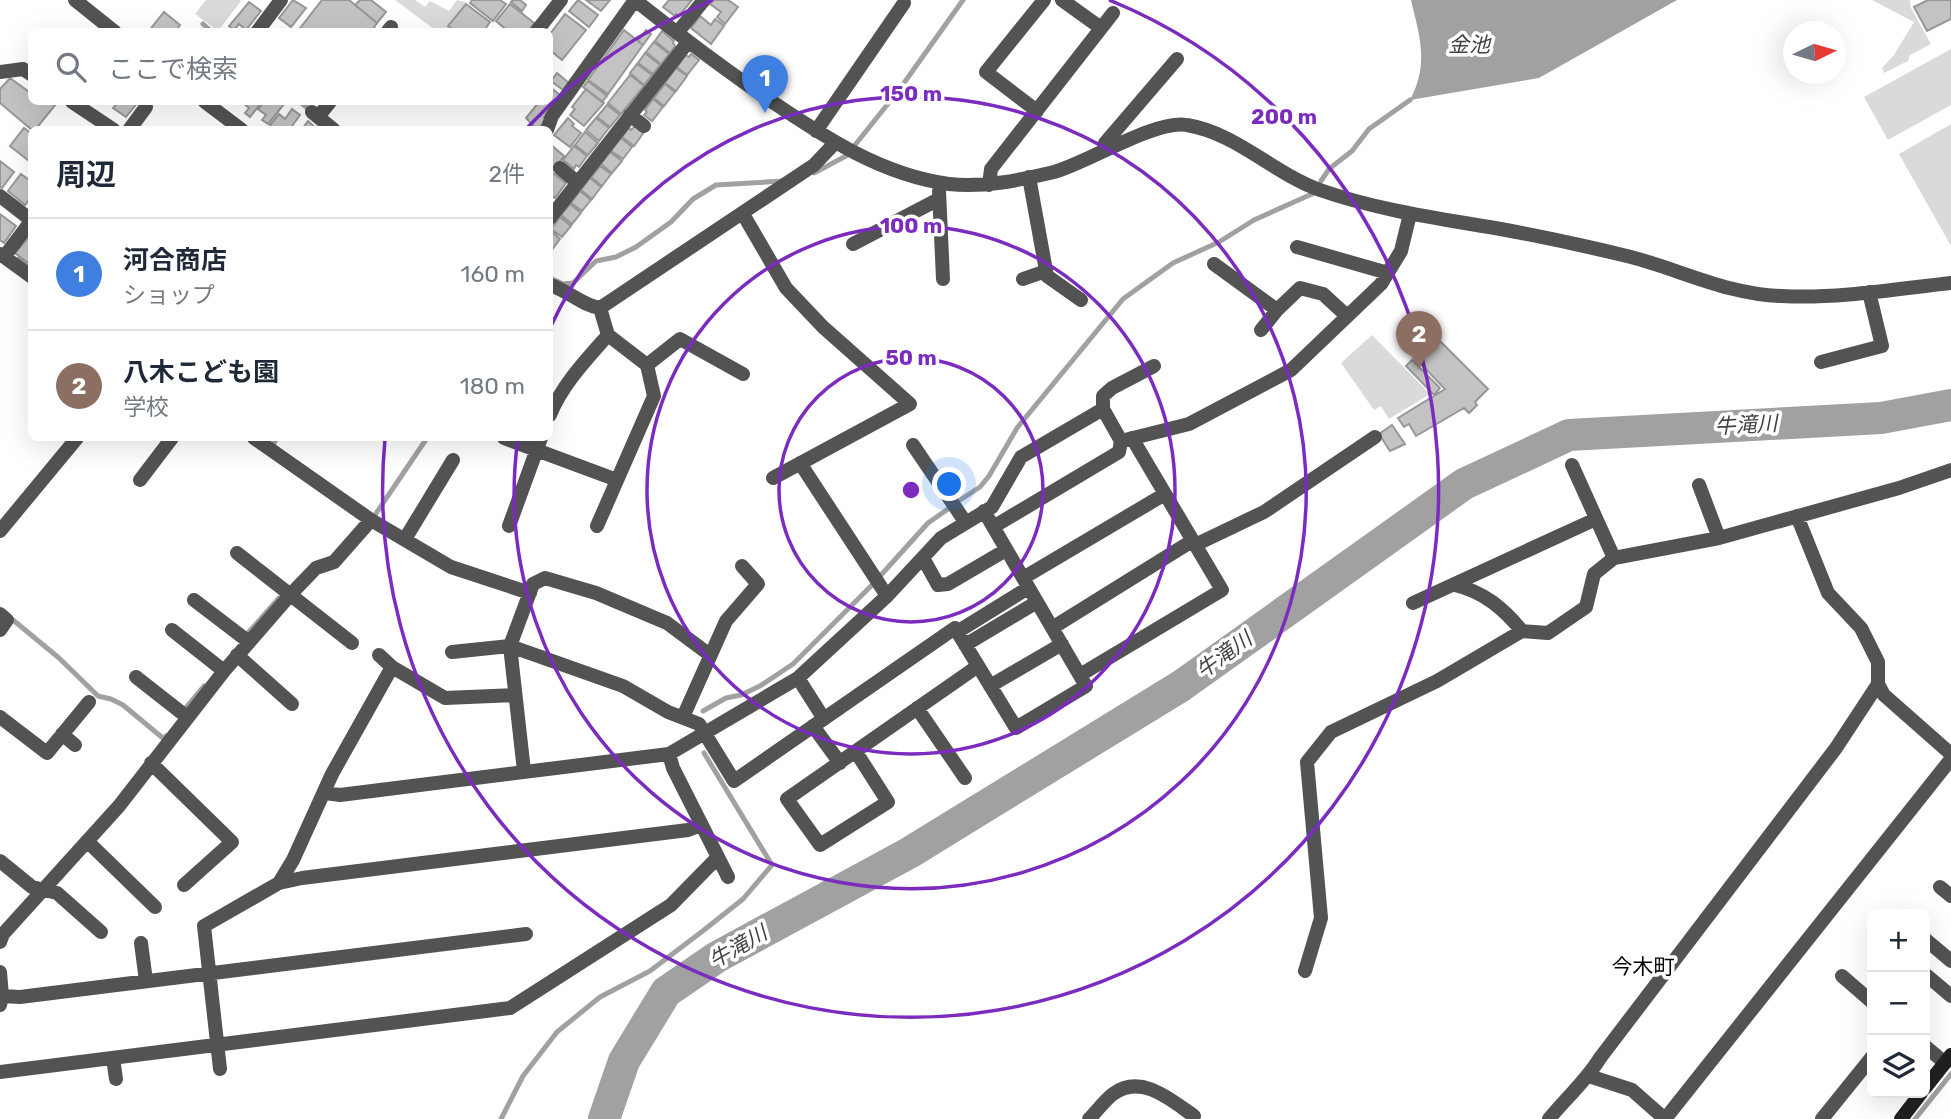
<!DOCTYPE html>
<html lang="ja">
<head>
<meta charset="utf-8">
<style>
	:root { --surface:#fff; --page:#f2f2f3; --text:#1f2937; --muted:#747a83; --line:#e0e1e3; --accent:#000 }
	body { margin:0; font-family:Rubik,"Noto Sans JP",sans-serif; background:var(--page); color:var(--text) }
	.controls { position:absolute; right:21px; bottom:21px; display:grid; overflow:hidden; border-radius:10px; box-shadow:0 7px 28px #0002 }
	.controls button { width:63px; height:63px; display:grid; place-items:center; padding:0; border:0; border-bottom:2px solid var(--line); background:var(--surface); color:var(--text); font:35px sans-serif }
	.compass { position:absolute; left:1783px; top:21px; width:63px; height:63px; border-radius:50%; background:var(--surface); box-shadow:0 7px 28px #0002; rotate:85deg }
	.you { position:absolute; left:950px; top:485px; width:24px; height:24px; margin:-18px; border:5px solid #fff; border-radius:50%; background:#1a73e8; box-shadow:0 0 0 10px #1a73e833 }
	.badge { display:grid; place-items:center; width:46px; height:46px; border-radius:50%; background:var(--accent); color:#fff; font-size:23px; font-weight:700 }
	.pin { position:absolute; translate:-50% -58px; filter:drop-shadow(0 2px 4px #0008) }
	.pin::after { content:''; position:absolute; top:37px; width:24px; height:21px; background:inherit; clip-path:polygon(0 0,100% 0,50% 100%) }
	.list { margin:0; padding:0; list-style:none }
	h2 { display:flex; justify-content:space-between; align-items:center; height:91px; margin:0; padding:0 28px; font-size:30px }
	h2 small { font-size:23px; font-weight:400; color:var(--muted) }
	.list li { display:grid; grid-template-columns:46px 1fr auto; gap:21px; align-items:center; box-sizing:border-box; height:112px; padding:0 28px; border-top:2px solid var(--line) }
	.list b { display:block; font-size:26px; white-space:nowrap }
	.list p { margin:0; font-size:23px; white-space:nowrap; color:var(--muted) }
	.list em { font-size:23px; font-style:normal; color:var(--muted) }
	.icon { flex:none; width:38px; height:38px; fill:none; stroke:currentColor; stroke-width:2; stroke-linecap:round; stroke-linejoin:round }
	.map { position:relative; flex:none; width:1951px; height:1119px; overflow:hidden }
	.search { position:absolute; background:var(--surface); box-shadow:0 7px 28px #0002; left:28px; top:28px; width:525px; height:77px; display:flex; align-items:center; gap:18px; box-sizing:border-box; padding:0 24px; border-radius:10px; color:var(--muted); font-size:26px }
	.panel { position:absolute; background:var(--surface); box-shadow:0 7px 28px #0002; left:28px; top:126px; width:525px; height:315px; border-radius:10px }
	.map>svg:first-child { display:block }
</style>
</head>
<body>
<div class="map">
<svg width="1951" height="1119" viewBox="0 0 1951 1119">
	<rect width="100%" height="100%" fill="#fff"/>
	<path fill="#dadada" d="M206,0H240L241,1L218,31L195,14Z
		M395,0H415L425,7L430,1L449,11L457,0L466,2L448,25L451,28L448,31L438,32Z
		M1872,0H1910L1911,8L1931,44L1910,55L1908,61L1884,73L1882,68L1894,55L1914,22Z
		M1951,49V105L1888,140L1864,97Z
		M1951,124V246L1899,154Z
		M1372,335L1430,394L1389,419L1381,406L1374,410L1341,363Z"/>
	<path fill="#a1a1a1" d="M1411,0H1677L1539,78L1410,100C1429,63 1420,38 1411,0Z"/>
	<g fill="none" stroke-linecap="round" stroke-linejoin="round">
		<path stroke="#a1a1a1" stroke-width="5" d="M203,24L212,32
			M300,102L309,109
			M855,145L899,90L963,0
			M814,173L846,156
			M1321,181L1329,169L1352,151L1369,129L1410,100
			M19,259L32,267
			M550,278L563,284L573,283L596,261L616,257L636,247L671,222L693,199L716,185L783,181
			M274,443L277,438
			M960,500L980,487L989,476L1017,428L1123,299L1173,263L1219,242L1254,220L1312,194
			M375,515L427,438
			M881,575L928,523L948,509
			M13,620L59,658L98,696L111,699L123,705L164,739L166,736
			M248,633L279,598
			M183,711L204,686
			M703,711L726,698L741,695L760,686L793,664L871,586
			M501,1119L523,1076L557,1032L600,997L650,971L704,930L743,899L772,865L704,753
			M1915,1119L1951,1074"/>
		<path stroke="#a1a1a1" stroke-width="32" d="M604,1119L624,1061L666,992L717,957L909,853L1181,686L1464,484L1569,435L1881,418L1951,405"/>
	</g>
	<path fill="#c3c3c3" stroke="#979797" stroke-width="2" d="M293,0L306,8L291,27L279,18Z
		M322,0H349L377,23L371,32H297Z
		M360,0H371L386,12L377,23L355,5Z
		M472,0H500L506,4L493,21L470,3Z
		M513,0H520L526,5L522,11L511,2Z
		M578,0L598,15L589,27L569,11Z
		M586,0H610L601,11Z
		M669,0H692L679,16L676,14L675,16L663,7Z
		M713,0H728L738,7L725,24L717,17L721,12L710,4Z
		M1928,0H1951V19L1927,31L1914,7Z
		M249,2L261,11L246,30L239,24L234,30L229,26Z
		M466,4L490,22L483,32H448L451,28L448,26Z
		M510,4L534,23L528,32H509L496,21Z
		M164,12L180,25L175,32H148Z
		M565,14L586,30L562,60L550,50V34Z
		M700,16L711,25L715,19L724,26L711,44L691,28Z
		M624,30L643,45L608,94L588,80Z
		M646,30L651,34L643,45L638,41Z
		M662,31L674,41L673,43L675,46L670,53L655,41Z
		M654,42L669,54L661,64L646,52Z
		M645,53L660,65L653,74L638,63Z
		M691,54L699,60L687,75L677,67L686,55L689,57Z
		M637,64L652,75L644,85L630,73Z
		M676,68L687,76L676,91L665,83Z
		M557,73L569,83L563,90L551,81Z
		M630,75L644,86L621,114L608,103Z
		M10,78L32,94V102H52L56,104L35,130H32L0,103V89Z
		M588,81L607,96L602,102L583,87Z
		M665,84L675,92L664,106L654,98Z
		M550,87L561,96L544,117L547,119L537,130L526,118L539,102H550Z
		M586,89L604,103L584,126L570,115L575,109L572,107Z
		M653,99L663,107L652,121L644,115L647,112L645,110Z
		M118,102H138L126,117L113,108Z
		M242,102H262L250,117L245,113L249,108Z
		M264,102L285,103L268,124L262,120L266,115L258,109Z
		M607,105L620,115L610,127L597,117Z
		M292,109L300,115L289,130H275L270,125L279,114L285,119Z
		M568,118L574,124L572,126L581,133L570,147L554,135Z
		M596,118L609,128L599,141L586,130Z
		M308,121L318,130L303,128Z
		M635,126L644,132L634,146L622,137L629,128L631,130Z
		M24,128L32,134V158L29,161L10,146Z
		M585,132L598,143L588,155L575,145Z
		M621,138L632,147L623,159L611,151Z
		M550,144L564,156L550,174Z
		M574,146L587,156L579,167L576,165L574,169L563,160Z
		M610,152L622,161L612,173L601,164Z
		M0,161L14,172L2,188L0,187Z
		M600,166L611,174L602,186L591,177Z
		M553,173L566,183L555,198L550,194V178Z
		M21,174L32,182V196L25,205L8,191Z
		M590,178L601,187L592,199L581,190Z
		M580,191L591,200L582,211L571,203Z
		M570,204L581,213L572,224L561,215Z
		M0,214L16,226L4,243L0,240Z
		M560,217L571,226L562,237L551,229Z
		M550,230L560,239L551,251L550,249Z
		M32,233V266L15,253Z
		M1435,336L1488,389L1475,402L1477,405L1469,413L1464,408L1416,436L1409,424L1404,427L1398,418L1445,389L1414,357Z
		M1412,360L1440,388L1434,395L1406,366Z
		M1392,425L1405,444L1390,451L1379,434Z"/>
	<g fill="none" stroke-linecap="round" stroke-linejoin="round">
		<path stroke="#535353" stroke-width="14" d="M75,0L115,32
			M1062,0L1101,28
			M257,32L281,0
			M387,32L391,27
			M536,32L561,0
			M677,33L704,0
			M0,72L23,69L32,75
			M72,102L114,130
			M205,102L242,130
			M1037,111L986,72L1044,0
			M312,112L334,130
			M630,115L644,126
			M318,117L330,102
			M129,130L146,107
			M547,130L552,116L635,0C679,35 724,69 771,101C826,138 882,175 949,184C984,188 1020,180 1054,172C1087,163 1156,119 1187,125C1236,133 1273,173 1320,190C1380,211 1444,219 1506,230C1548,238 1590,247 1631,257C1681,270 1729,295 1782,296C1836,299 1897,289 1951,283
			M816,131L904,3
			M1105,150V143L1177,59
			M560,168L577,182
			M1029,177L1047,276L1081,300
			M989,185L991,169L1113,13
			M939,191L943,279
			M0,196L31,220
			M743,214L786,288L823,327L910,404L773,478
			M550,218L688,42
			M853,244L939,199
			M1297,247L1388,273
			M0,254L32,277
			M4,257L32,220
			M1214,264L1277,310
			M1023,279L1046,271
			M550,285C569,291 581,305 600,308L814,165L834,144
			M1261,330L1277,310L1300,288L1323,294L1347,316
			M1821,362L1882,346L1869,292
			M647,365L680,339L743,374
			M550,415C562,385 586,360 608,335L600,308
			M254,438L371,520L451,567L530,593
			M504,438L617,480
			M1121,441L1189,424L1291,370L1381,284L1401,251L1410,214
			M913,445L966,523
			M800,463L887,596
			M1572,465L1614,558
			M140,480L172,438
			M1699,485L1719,538
			M509,526L541,438
			M597,526L654,396L647,365L608,335
			M993,527L1119,452L1121,441L1103,409V396L1112,388L1154,366
			M0,531L77,438
			M405,539L453,460
			M1195,545L1264,512L1375,437
			M237,553L352,643
			M923,558L938,585L948,584L1006,550
			M1023,578L1165,494
			M1455,585C1484,592 1503,608 1522,631
			M194,600L249,642
			M1413,603L1596,519
			M0,614L7,620L0,630
			M1052,628L1192,541
			M172,630L224,671
			M957,632L1028,588
			M965,645L1037,602
			M452,652L510,646L623,686L668,712L699,724L734,781L955,628L1016,728L1086,686L984,511
			M237,655L292,704
			M379,655L392,667L445,698L515,695
			M1080,675L1222,590L1132,438
			M136,677L187,717
			M798,678L824,719
			M1878,684L1884,695L1951,754
			M990,686L1062,644
			M917,708L965,778
			M0,717L47,753L89,702
			M683,717L726,621L758,584L742,566
			M813,726L840,763
			M62,734L75,745
			M856,752L888,802L820,845L787,799L978,666
			M669,754L673,768L728,877
			M151,763L232,842L184,885
			M524,771L510,646L533,584L545,578L596,593L667,623L710,655
			M325,793L340,795L669,754L798,678L887,596L941,538L992,507L1021,457L1103,409
			M87,841L155,907
			M0,861L32,887L57,893L101,932
			M279,883L302,878L688,830L701,825
			M1940,887L1951,896
			M1925,939L1951,961
			M0,942L3,934L119,806L224,671L291,594L316,568L334,562L371,520
			M141,943L146,981
			M1305,971L1321,918L1307,762L1331,732L1437,681L1522,631L1548,633L1586,607L1594,574L1614,558L1719,538L1899,488L1951,470
			M0,972L2,996L0,1005
			M1925,974L1951,996
			M1842,976L1872,1002
			M2,996L20,997L526,934
			M1925,1046L1945,1063
			M113,1058L116,1079
			M220,1069L204,926L279,883L293,860L332,774L392,667
			M0,1072L510,1008L671,905L717,858
			M1589,1076L1632,1090L1665,1119
			M1089,1119C1097,1111 1104,1101 1113,1094C1141,1073 1171,1100 1194,1116
			M1549,1119C1566,1098 1586,1081 1600,1058L1836,748L1878,684V662L1861,628L1828,593L1797,516
			M1665,1119L1951,759
			M1822,1119L1872,1057"/>
		<path stroke="#202020" stroke-width="14" d="M1925,1088L1951,1055
			M1901,1119L1921,1093"/>
	</g>
	<g fill="none" stroke="#7b2cbf" stroke-width="3.5">
		<circle cx="911" cy="490" r="132"/>
		<circle cx="911" cy="490" r="264"/>
		<path d="M551 326A396 396 0 1 1 518 438"/>
		<path d="M528 127A528 528 0 0 1 713 0M1109 0A528 528 0 1 1 385 439"/>
	</g>
	<g text-anchor="middle" stroke-width="7" stroke-linejoin="round" paint-order="stroke">
		<g font-size="21" font-style="italic" fill="#424242" stroke="#fff">
			<text x="1469" y="52">金池</text>
			<text transform="translate(1746 425) rotate(-3)" y="7">牛滝川</text>
			<text transform="translate(1224 655) rotate(-36)" y="7">牛滝川</text>
			<text transform="translate(738 947) rotate(-30)" y="7">牛滝川</text>
		</g>
		<g font-size="21" fill="#000" stroke="#fff">
			<text x="1643" y="974">今木町</text>
		</g>
	</g>
	<circle cx="911" cy="490" r="10" fill="#7b2cbf" stroke="#fff" stroke-width="3.5"/>
	<g font-size="21" text-anchor="middle" font-weight="bold" fill="#7b2cbf" stroke="#fff" stroke-width="7" stroke-linejoin="round" paint-order="stroke">
		<text x="911" y="101">150 m</text>
		<text x="1284" y="124">200 m</text>
		<text x="911" y="233">100 m</text>
		<text x="911" y="365">50 m</text>
	</g>
</svg>
<div class="controls">
<button>+</button>
<button>−</button>
<button><svg class="icon" aria-label="layers" viewBox="0 0 24 24"><path d="M12 4l9 5-9 5-9-5zM3 14l9 5 9-5"/></svg></button>
</div>
<svg class="compass" viewBox="-18 -18 36 36"><path d="M0-13l5 13h-10z" fill="#e53935"/><path d="M0 13l5-13h-10z" fill="#747a83"/></svg>
<div class="you"></div>
<div class="pin badge" style="left:765px;top:113px;background:#3f7fe0">1</div>
<div class="pin badge" style="left:1419px;top:369px;background:#8d6e63">2</div>
<div class="search"><svg class="icon" aria-label="search" viewBox="0 0 24 24"><circle cx="10" cy="10" r="6"/><path d="M15 15l6 6"/></svg>ここで検索</div>
<section class="panel">
<h2>周辺<small>2件</small></h2>
<ul class="list">
<li><span class="badge" style="background:#3f7fe0">1</span><div><b>河合商店</b><p>ショップ</p></div><em>160 m</em></li>
<li><span class="badge" style="background:#8d6e63">2</span><div><b>八木こども園</b><p>学校</p></div><em>180 m</em></li>
</ul>
</section>
</div>
</body>
</html>
